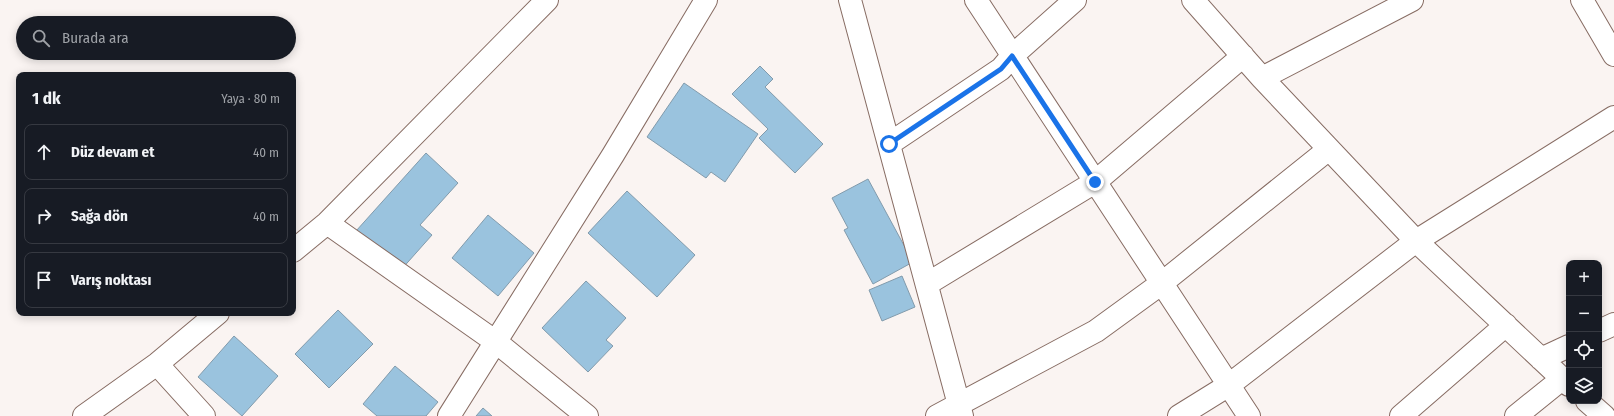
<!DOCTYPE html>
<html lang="tr">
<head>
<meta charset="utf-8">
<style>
	:root { --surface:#171b24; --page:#242831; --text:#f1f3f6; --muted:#9ea1a6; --line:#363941 }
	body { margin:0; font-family:"Fira Sans Condensed",sans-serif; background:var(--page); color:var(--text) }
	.controls { position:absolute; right:12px; bottom:12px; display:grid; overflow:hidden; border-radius:8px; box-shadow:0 2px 10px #0003 }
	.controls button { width:36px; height:36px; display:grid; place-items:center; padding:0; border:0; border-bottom:1px solid var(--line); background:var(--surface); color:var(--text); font:20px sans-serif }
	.stop { position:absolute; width:12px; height:12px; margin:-9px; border:3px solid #1a73e8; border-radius:50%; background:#fff }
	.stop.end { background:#1a73e8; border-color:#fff; box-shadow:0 1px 4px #0008 }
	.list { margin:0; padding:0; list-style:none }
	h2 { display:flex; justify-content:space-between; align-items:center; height:52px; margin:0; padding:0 16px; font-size:17px }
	h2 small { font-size:13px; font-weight:400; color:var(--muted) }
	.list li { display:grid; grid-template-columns:26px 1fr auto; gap:12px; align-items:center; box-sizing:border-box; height:56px; margin:0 8px 8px; padding:0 8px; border:1px solid var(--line); border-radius:8px }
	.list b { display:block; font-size:15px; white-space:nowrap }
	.list em { font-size:13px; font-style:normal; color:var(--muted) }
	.icon { flex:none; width:22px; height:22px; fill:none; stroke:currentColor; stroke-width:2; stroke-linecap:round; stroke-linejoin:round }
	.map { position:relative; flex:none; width:1614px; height:416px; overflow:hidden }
	.search { position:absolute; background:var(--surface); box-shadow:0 2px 10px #0003; left:16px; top:16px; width:280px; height:44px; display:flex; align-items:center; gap:10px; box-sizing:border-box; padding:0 14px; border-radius:22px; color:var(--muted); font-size:15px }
	.panel { position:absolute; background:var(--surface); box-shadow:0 2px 10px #0003; left:16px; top:72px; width:280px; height:244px; border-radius:8px }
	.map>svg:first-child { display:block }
</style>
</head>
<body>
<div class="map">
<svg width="1614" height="416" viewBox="0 0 1614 416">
	<rect width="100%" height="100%" fill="#faf4f2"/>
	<path fill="#9ac3de" stroke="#829bac" d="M760,66L773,79L765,87L823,144L795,173L759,138L768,129L732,94Z
		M684,83L758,134L725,182L711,172L706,178L647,137Z
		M426,153L458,183L420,225L432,235L400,271L356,231Z
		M868,179L913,262L873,284L844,230L848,228L832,198Z
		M627,191L695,255L657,297L588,233Z
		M488,215L534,253L498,296L452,258Z
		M902,276L915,307L882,321L869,290Z
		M586,281L626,318L606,340L613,346L588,372L542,328Z
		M338,310L373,344L329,388L295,354Z
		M234,336L278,376L242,416L198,377Z
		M395,366L438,402L426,416H377L363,404Z
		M483,408L492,416H476Z"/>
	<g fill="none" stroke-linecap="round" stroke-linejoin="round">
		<defs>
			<path id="minor" d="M850,0L962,416
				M976,0L1249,416
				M1193,0L1262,78L1416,241L1569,385
				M1582,0L1614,55
				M1262,78L1412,0
				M889,144L1001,69L1012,56L1075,0
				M327,223L496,342L587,416
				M293,251L327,223L547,0
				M927,284L1095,182L1243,56
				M1599,331L1614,324
				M1541,359L1569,346
				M157,364L204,416
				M1587,401L1604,416
				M84,416L157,364L218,313
				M449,416L613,155L706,0
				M937,416L1096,331L1162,283L1329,149
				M1179,416L1229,385L1416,241L1614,117
				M1401,416L1506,325
				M1516,416L1562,379"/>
		</defs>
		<use href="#minor" stroke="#876c63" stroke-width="24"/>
		<use href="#minor" stroke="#fff" stroke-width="22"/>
	</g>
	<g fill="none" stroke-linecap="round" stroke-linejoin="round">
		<path stroke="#1a73e8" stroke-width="5" d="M889,144L1001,69L1012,56L1095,182"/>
	</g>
</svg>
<div class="controls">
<button>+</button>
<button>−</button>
<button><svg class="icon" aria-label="locate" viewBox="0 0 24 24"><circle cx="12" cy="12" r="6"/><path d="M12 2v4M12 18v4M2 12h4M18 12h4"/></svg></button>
<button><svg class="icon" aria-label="layers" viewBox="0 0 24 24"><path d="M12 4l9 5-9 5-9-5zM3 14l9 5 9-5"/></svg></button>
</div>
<div class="stop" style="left:889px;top:144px"></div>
<div class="stop end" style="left:1095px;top:182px"></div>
<div class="search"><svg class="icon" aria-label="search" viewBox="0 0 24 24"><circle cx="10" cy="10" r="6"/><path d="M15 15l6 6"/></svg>Burada ara</div>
<section class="panel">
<h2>1 dk<small>Yaya · 80 m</small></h2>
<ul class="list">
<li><svg class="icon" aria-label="ahead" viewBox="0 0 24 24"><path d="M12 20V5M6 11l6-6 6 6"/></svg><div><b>Düz devam et</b></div><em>40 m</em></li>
<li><svg class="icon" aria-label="right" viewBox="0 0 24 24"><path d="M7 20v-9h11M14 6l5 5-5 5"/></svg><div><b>Sağa dön</b></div><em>40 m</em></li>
<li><svg class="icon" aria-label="arrive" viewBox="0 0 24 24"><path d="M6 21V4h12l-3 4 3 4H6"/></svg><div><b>Varış noktası</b></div></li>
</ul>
</section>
</div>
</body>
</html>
